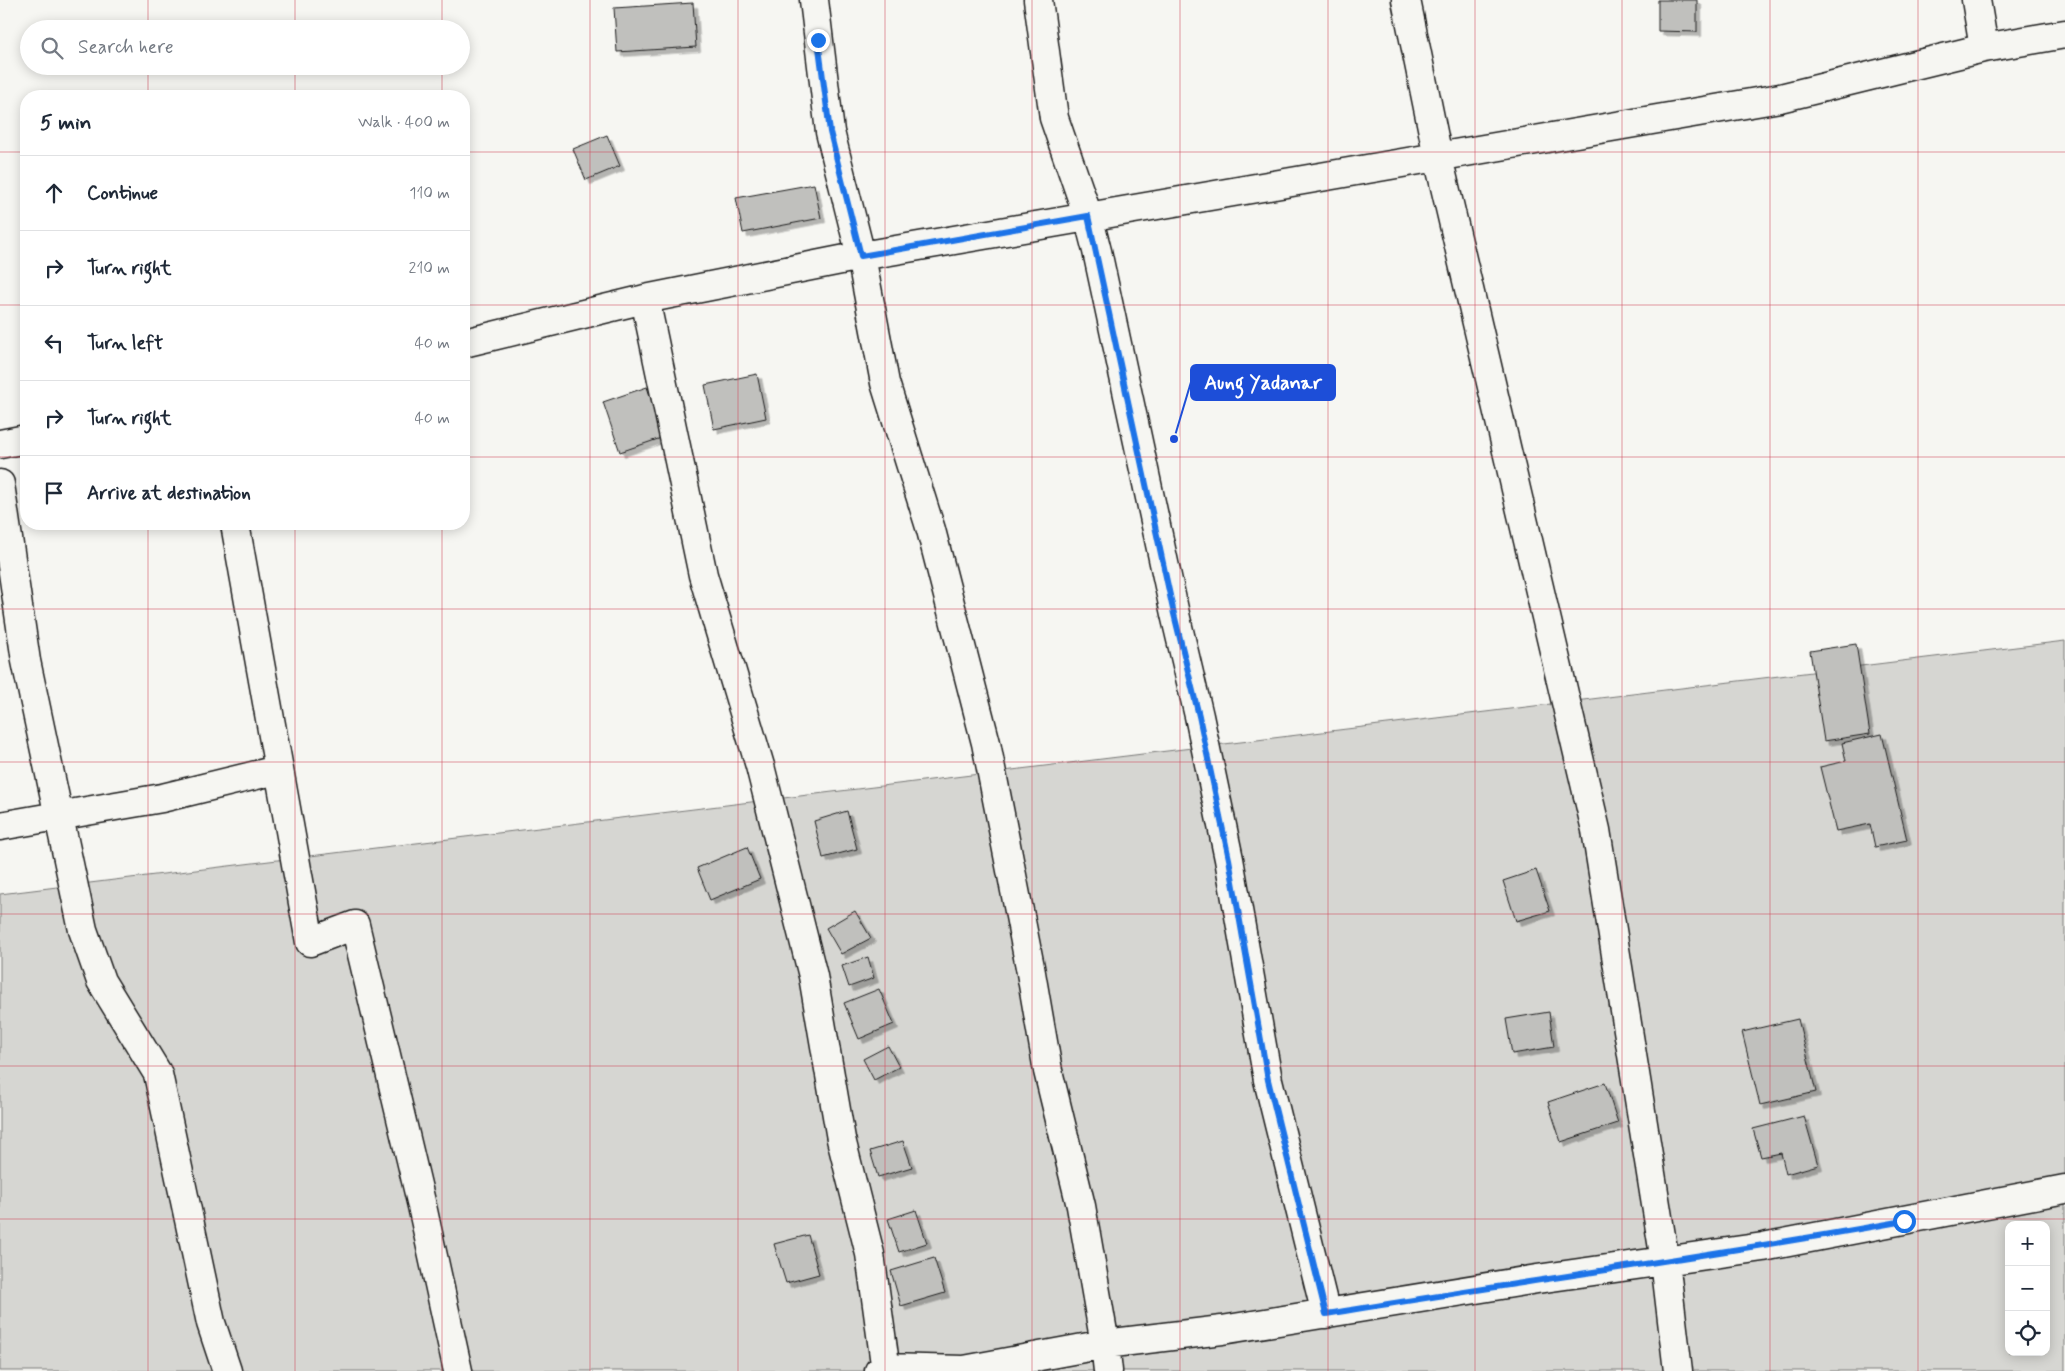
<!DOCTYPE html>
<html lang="en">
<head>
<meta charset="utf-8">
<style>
	:root { --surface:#fff; --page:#f2f2f3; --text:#1f2937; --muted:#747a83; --line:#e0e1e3 }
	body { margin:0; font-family:Mynerve,sans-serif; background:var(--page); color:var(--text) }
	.controls { position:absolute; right:15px; bottom:15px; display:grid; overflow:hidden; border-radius:10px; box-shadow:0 2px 12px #0003 }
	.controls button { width:45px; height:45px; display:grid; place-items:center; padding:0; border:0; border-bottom:1px solid var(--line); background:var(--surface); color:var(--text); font:25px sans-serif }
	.stop { position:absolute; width:15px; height:15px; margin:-11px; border:4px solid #1a73e8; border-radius:50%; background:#fff }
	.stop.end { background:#1a73e8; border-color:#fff; box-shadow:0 1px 5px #0008 }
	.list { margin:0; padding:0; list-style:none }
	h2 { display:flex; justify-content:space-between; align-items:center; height:65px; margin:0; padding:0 20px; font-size:21px }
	h2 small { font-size:16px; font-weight:400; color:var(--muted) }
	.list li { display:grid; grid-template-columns:32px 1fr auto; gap:15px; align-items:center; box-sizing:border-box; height:75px; padding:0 20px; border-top:1px solid var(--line) }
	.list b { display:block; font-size:19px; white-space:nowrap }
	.list em { font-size:16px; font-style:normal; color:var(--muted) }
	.icon { flex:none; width:28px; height:28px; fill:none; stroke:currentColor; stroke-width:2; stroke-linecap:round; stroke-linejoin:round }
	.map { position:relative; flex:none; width:2065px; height:1371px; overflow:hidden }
	.search { position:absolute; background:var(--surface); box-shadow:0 2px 12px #0003; left:20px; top:20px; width:450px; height:55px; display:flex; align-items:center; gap:12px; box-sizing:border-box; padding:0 18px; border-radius:28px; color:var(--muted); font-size:19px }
	.panel { position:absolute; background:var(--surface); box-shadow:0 2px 12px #0003; left:20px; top:90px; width:450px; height:440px; border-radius:20px }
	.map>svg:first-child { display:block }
</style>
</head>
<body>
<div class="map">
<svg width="2065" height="1371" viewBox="0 0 2065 1371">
	<defs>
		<filter id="shadow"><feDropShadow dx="4.5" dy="4.5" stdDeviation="0" flood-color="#0004"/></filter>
	</defs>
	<rect width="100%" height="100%" fill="#f6f6f2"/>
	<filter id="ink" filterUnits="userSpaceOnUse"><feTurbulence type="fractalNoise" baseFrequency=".02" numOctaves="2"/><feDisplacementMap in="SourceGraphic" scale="10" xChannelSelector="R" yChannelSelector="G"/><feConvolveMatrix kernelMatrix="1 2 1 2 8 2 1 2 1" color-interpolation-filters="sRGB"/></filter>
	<g filter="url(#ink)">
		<path fill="#d6d6d2" stroke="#797977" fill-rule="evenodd" d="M2065,641V1371H0V894ZM2009,1225H2046V1352H2009Z"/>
		<path fill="#c0c0bd" stroke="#1c1c1c" filter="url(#shadow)" d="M1658,0H1697V32L1658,31Z
			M693,3L696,47L617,52L614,8Z
			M607,135L620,166L586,180L573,149Z
			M814,184L821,218L743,233L736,198Z
			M757,374L766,418L714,429L705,385Z
			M647,387L664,437L620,452L603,402Z
			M1856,644L1870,734L1824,741L1810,651Z
			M1882,734L1907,840L1875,847L1870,824L1836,831L1820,767L1846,761L1842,743Z
			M847,811L857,849L823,858L814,821Z
			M747,847L760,879L710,900L697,868Z
			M1536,870L1550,911L1516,921L1503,881Z
			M855,911L871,938L841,954L826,928Z
			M868,957L874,978L849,987L842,966Z
			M879,989L894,1024L859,1039L844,1003Z
			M1549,1012L1554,1047L1512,1054L1506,1019Z
			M1798,1019L1816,1092L1760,1105L1742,1032Z
			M888,1046L899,1067L874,1080L863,1059Z
			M1605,1083L1618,1123L1561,1142L1548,1102Z
			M1804,1116L1818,1165L1786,1174L1781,1153L1761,1157L1753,1129Z
			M903,1141L912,1167L878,1177L870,1151Z
			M916,1210L927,1243L899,1252L888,1219Z
			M808,1235L819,1274L786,1283L774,1244Z
			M934,1258L945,1293L901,1306L891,1271Z"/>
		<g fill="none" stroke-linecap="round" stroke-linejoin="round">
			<defs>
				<path id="minor" d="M814,0L830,132L861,256L885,383L931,530L986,743L1030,967L1048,1071L1081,1206L1105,1344L964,1370L885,1368L879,1371
					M1038,0L1054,118L1088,216L1097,251L1175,614L1199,716L1229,859L1268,1080L1326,1314
					M1406,0L1438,157L1596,830L1665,1261L1678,1371
					M1976,0L1984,48
					M645,299L703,575L760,766L813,976L841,1139L870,1254L886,1371
					M464,343L645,299L861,256L1780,98L1984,48L2065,34
					M0,444L26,439
					M0,484L26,661L83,930L101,981L158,1074L211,1323L227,1371
					M235,524L310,942L355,925L422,1206L458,1371
					M0,826L162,798L277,770
					M1108,1371L1105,1344L1222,1330L1537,1279L1763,1247L2065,1189"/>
			</defs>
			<use href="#minor" stroke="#1c1c1c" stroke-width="31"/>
			<use href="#minor" stroke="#f6f6f2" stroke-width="28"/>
		</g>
	</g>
	<g fill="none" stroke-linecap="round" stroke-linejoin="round" filter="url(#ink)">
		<path stroke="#1a73e8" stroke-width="6" d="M818,40L830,132L861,256L1088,216L1174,614L1199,716L1229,859L1268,1080L1326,1314C1519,1282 1712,1256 1904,1221"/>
	</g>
	<path fill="none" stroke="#d1495b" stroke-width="1" stroke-opacity="0.55" d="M148,0V29M295,0V29M442,0V29M590,0V1371M738,0V1371M885,0V1371M1032,0V1371M1180,0V1371M1328,0V1371M1475,0V1371M1622,0V1371M1770,0V1371M1918,0V1371M148,66V96M295,66V96M442,66V96M0,152H26M464,152H2065M0,305H26M464,305H2065M0,457H26M464,457H2065M148,524V1371M295,524V1371M442,524V1371M0,609H2065M0,762H2065M0,914H2065M0,1066H2065M0,1219H2065"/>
	<path fill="none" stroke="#1d4ed8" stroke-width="2" d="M1174 439L1191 382"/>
	<circle fill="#1d4ed8" stroke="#f6f6f2" stroke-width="2" cx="1174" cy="439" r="5"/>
	<rect fill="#1d4ed8" stroke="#1d4ed8" stroke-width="2" x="1191" y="365" width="144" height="35" rx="5"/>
	<g font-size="20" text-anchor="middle" font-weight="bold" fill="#fff">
		<text x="1263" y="389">Aung Yadanar</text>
	</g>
</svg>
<div class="controls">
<button>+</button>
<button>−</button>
<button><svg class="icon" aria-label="locate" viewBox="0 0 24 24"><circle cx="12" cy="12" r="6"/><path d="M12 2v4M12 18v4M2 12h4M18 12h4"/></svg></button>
</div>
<div class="stop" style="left:1904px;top:1221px"></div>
<div class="stop end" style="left:818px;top:40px"></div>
<div class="search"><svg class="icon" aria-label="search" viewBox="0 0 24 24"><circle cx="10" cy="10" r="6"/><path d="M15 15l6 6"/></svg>Search here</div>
<section class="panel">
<h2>5 min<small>Walk · 400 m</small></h2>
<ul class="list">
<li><svg class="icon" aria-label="ahead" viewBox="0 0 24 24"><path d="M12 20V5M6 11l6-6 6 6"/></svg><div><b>Continue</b></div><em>110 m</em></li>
<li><svg class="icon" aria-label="right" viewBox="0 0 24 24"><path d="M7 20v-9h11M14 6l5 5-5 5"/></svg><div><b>Turn right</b></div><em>210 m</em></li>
<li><svg class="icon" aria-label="left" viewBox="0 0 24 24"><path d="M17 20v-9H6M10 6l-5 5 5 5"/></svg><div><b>Turn left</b></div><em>40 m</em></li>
<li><svg class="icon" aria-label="right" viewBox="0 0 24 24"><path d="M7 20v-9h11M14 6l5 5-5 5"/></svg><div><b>Turn right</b></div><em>40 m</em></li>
<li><svg class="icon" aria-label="arrive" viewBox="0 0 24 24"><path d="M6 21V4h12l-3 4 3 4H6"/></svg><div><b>Arrive at destination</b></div></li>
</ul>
</section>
</div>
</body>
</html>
